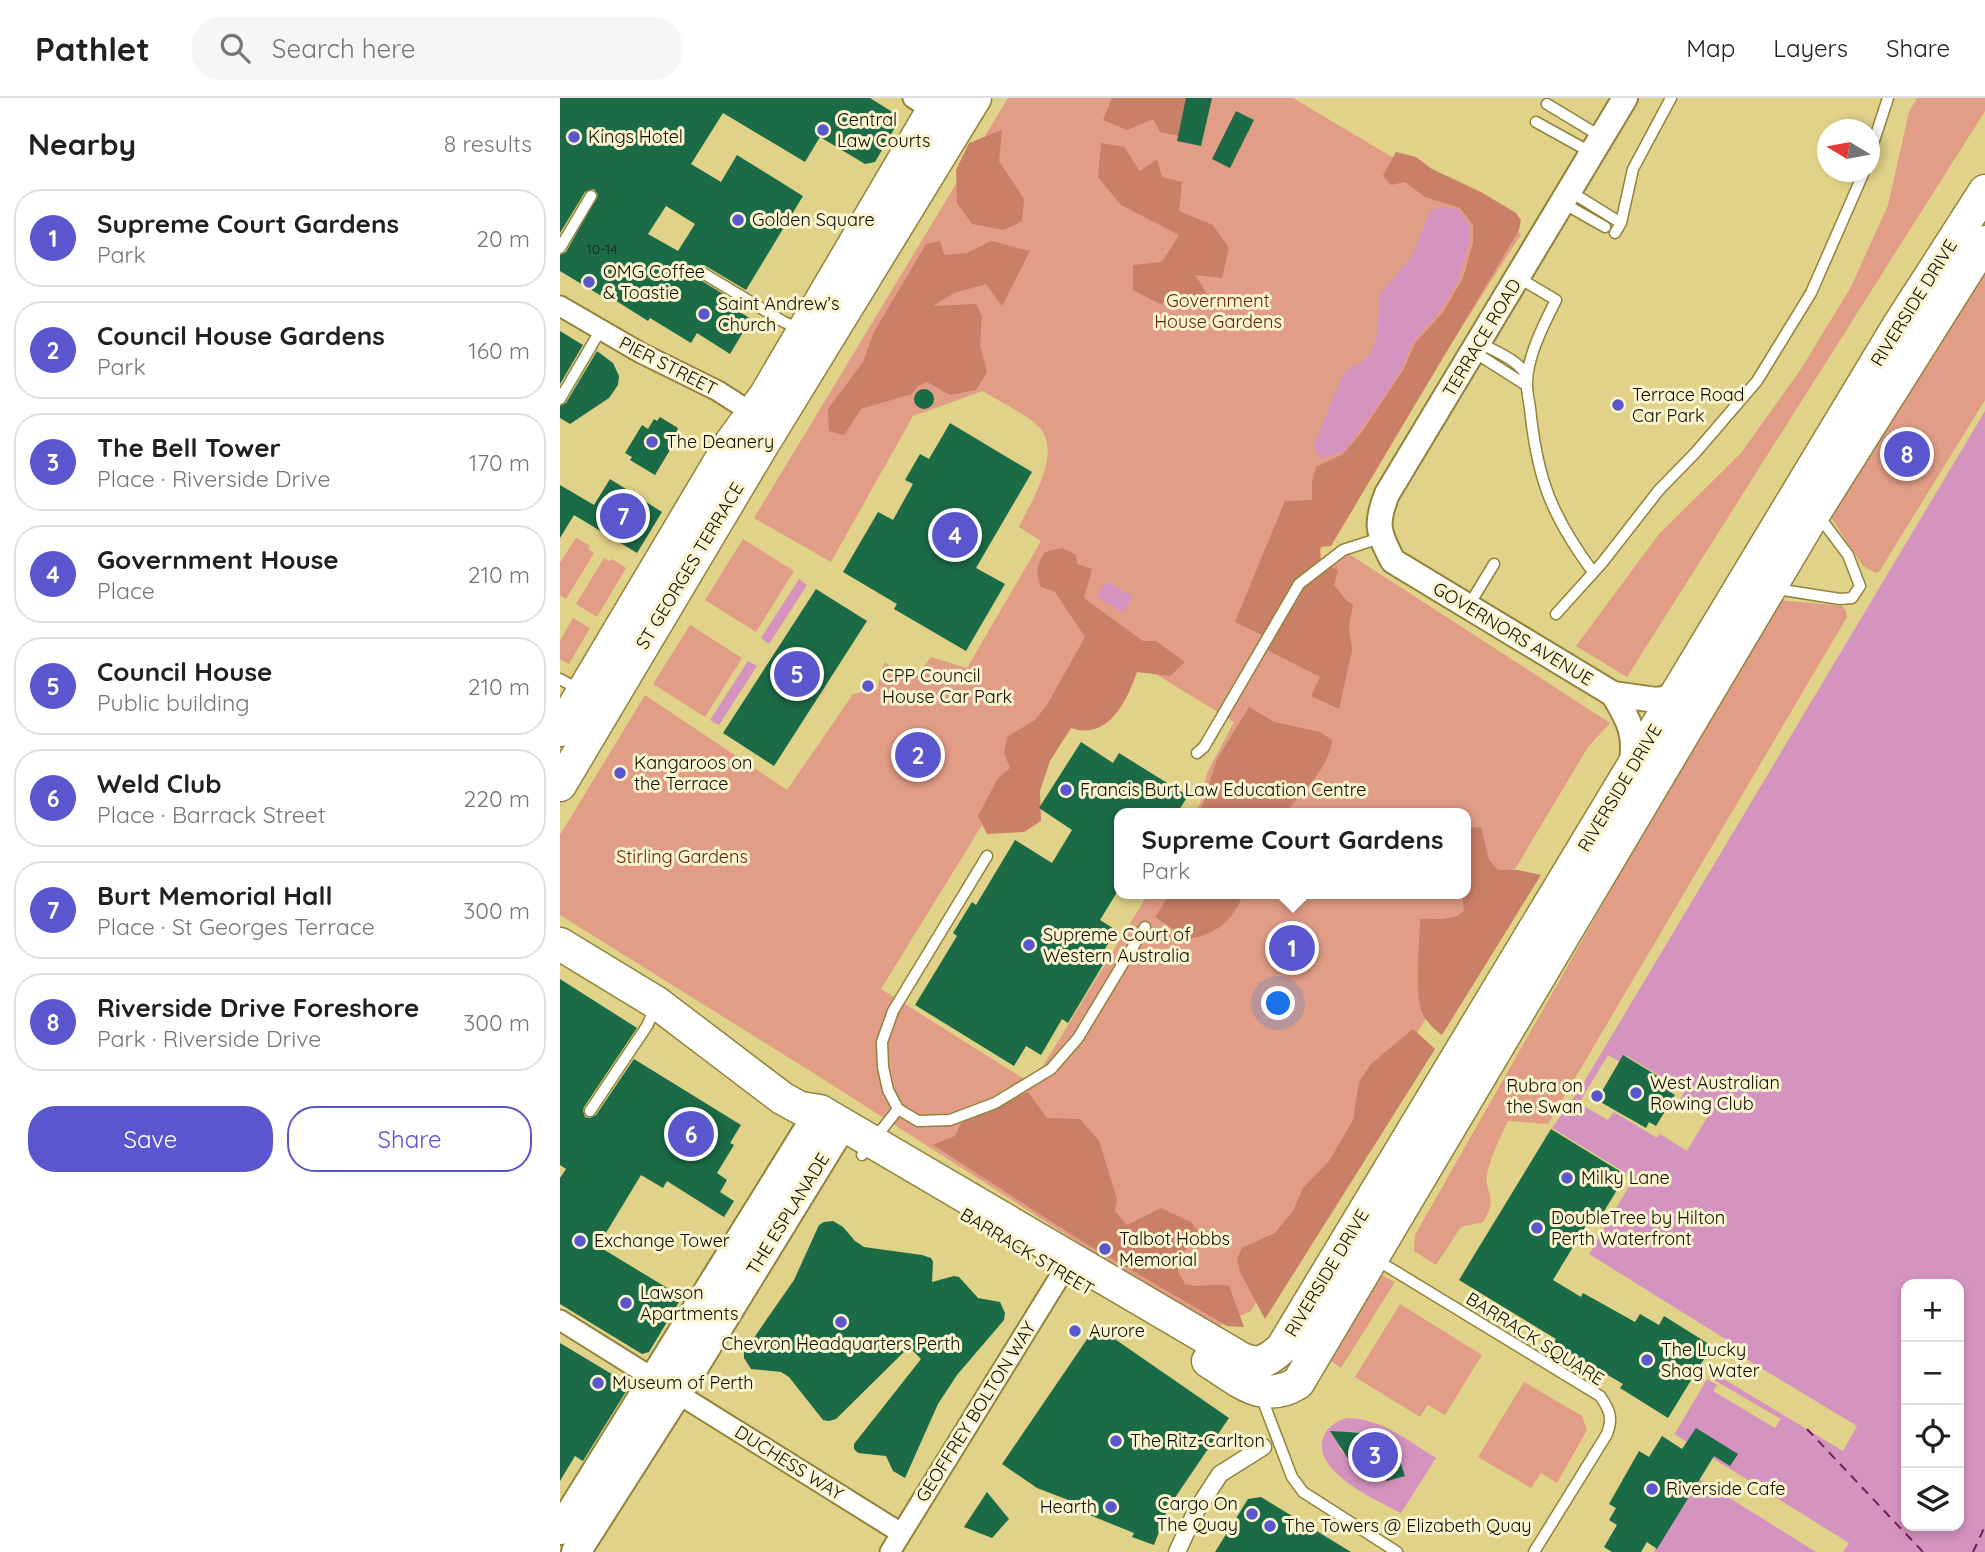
<!DOCTYPE html>
<html lang="en">
<head>
<meta charset="utf-8">
<style>
	:root { --surface:#fff; --page:#f6f6f6; --text:#202124; --muted:#757577; --line:#e0e0e0; --accent:#5956ce }
	body { margin:0; font-family:Quicksand,sans-serif; background:var(--page); color:var(--text) }
	.controls { position:absolute; right:21px; bottom:21px; display:grid; overflow:hidden; border-radius:14px; box-shadow:0 4px 10px #0003 }
	.controls button { width:63px; height:63px; display:grid; place-items:center; padding:0; border:0; border-bottom:2px solid var(--line); background:var(--surface); color:var(--text); font:35px sans-serif }
	.compass { position:absolute; left:1257px; top:21px; width:63px; height:63px; border-radius:50%; background:var(--surface); box-shadow:0 4px 10px #0003; rotate:280deg }
	.you { position:absolute; left:719px; top:906px; width:24px; height:24px; margin:-18px; border:5px solid #fff; border-radius:50%; background:#1a73e8; box-shadow:0 0 0 10px #1a73e833 }
	.badge { display:grid; place-items:center; width:46px; height:46px; border-radius:50%; background:var(--accent); color:#fff; font-size:23px; font-weight:700 }
	.pin { position:absolute; translate:-50% -50%; border:4px solid #fff; box-shadow:0 2px 7px #0006 }
	.popup { position:absolute; left:554px; top:710px; width:357px; height:91px; box-sizing:border-box; display:grid; place-content:center; border-radius:14px; background:var(--surface); filter:drop-shadow(0 2px 5px #0005); font-size:23px; white-space:nowrap; color:var(--muted) }
	.popup b { font-size:26px; color:var(--text) }
	.popup::after { content:''; position:absolute; left:50%; top:100%; margin-left:-14px; border:14px solid transparent; border-top-color:var(--surface) }
	.list { margin:0; padding:0; list-style:none }
	h2 { display:flex; justify-content:space-between; align-items:center; height:91px; margin:0; padding:0 28px; font-size:30px }
	h2 small { font-size:23px; font-weight:400; color:var(--muted) }
	.list li { display:grid; grid-template-columns:46px 1fr auto; gap:21px; align-items:center; box-sizing:border-box; height:98px; margin:0 14px 14px; padding:0 14px; border:2px solid var(--line); border-radius:28px }
	.list b { display:block; font-size:26px; white-space:nowrap }
	.list p { margin:0; font-size:23px; white-space:nowrap; color:var(--muted) }
	.list em { font-size:23px; font-style:normal; color:var(--muted) }
	.actions { display:flex; gap:14px; padding:21px 28px }
	.actions a { flex:1; padding:16px 0; border:2px solid var(--accent); border-radius:28px; text-align:center; font-size:24px; color:var(--accent) }
	.actions .main { background:var(--accent); color:#fff }
	.icon { flex:none; width:38px; height:38px; fill:none; stroke:currentColor; stroke-width:2; stroke-linecap:round; stroke-linejoin:round }
	.map { position:relative; flex:none; width:1425px; height:1454px; overflow:hidden }
	header { display:flex; align-items:center; gap:42px; box-sizing:border-box; height:98px; padding:0 35px; background:var(--surface); border-bottom:2px solid var(--line) }
	header strong { font-size:33px }
	nav { display:flex; gap:38px; margin-inline-start:auto; font-size:24px }
	.search { width:490px; height:63px; background:var(--page); display:flex; align-items:center; gap:18px; box-sizing:border-box; padding:0 24px; border-radius:28px; color:var(--muted); font-size:26px }
	main { display:flex }
	aside { flex:1; background:var(--surface) }
	.map>svg:first-child { display:block }
</style>
</head>
<body>
<header>
<strong>Pathlet</strong>
<div class="search"><svg class="icon" aria-label="search" viewBox="0 0 24 24"><circle cx="10" cy="10" r="6"/><path d="M15 15l6 6"/></svg>Search here</div>
<nav><a>Map</a><a>Layers</a><a>Share</a></nav>
</header>
<main>
<aside>
<h2>Nearby<small>8 results</small></h2>
<ul class="list">
<li><span class="badge">1</span><div><b>Supreme Court Gardens</b><p>Park</p></div><em>20 m</em></li>
<li><span class="badge">2</span><div><b>Council House Gardens</b><p>Park</p></div><em>160 m</em></li>
<li><span class="badge">3</span><div><b>The Bell Tower</b><p>Place · Riverside Drive</p></div><em>170 m</em></li>
<li><span class="badge">4</span><div><b>Government House</b><p>Place</p></div><em>210 m</em></li>
<li><span class="badge">5</span><div><b>Council House</b><p>Public building</p></div><em>210 m</em></li>
<li><span class="badge">6</span><div><b>Weld Club</b><p>Place · Barrack Street</p></div><em>220 m</em></li>
<li><span class="badge">7</span><div><b>Burt Memorial Hall</b><p>Place · St Georges Terrace</p></div><em>300 m</em></li>
<li><span class="badge">8</span><div><b>Riverside Drive Foreshore</b><p>Park · Riverside Drive</p></div><em>300 m</em></li>
</ul>
<div class="actions"><a class="main">Save</a><a>Share</a></div>
</aside>
<div class="map">
<svg width="1425" height="1454" viewBox="0 0 1425 1454">
	<rect width="100%" height="100%" fill="#e0d288"/>
	<path fill="#e29d86" fill-rule="evenodd" d="M448,0H733L961,136L740,484L783,452L1050,625L1028,649L691,1213L653,1231L263,981L0,817V737L85,597L227,692L293,596L318,591L320,575L325,564L337,574L354,581L371,559L407,570L481,443L459,429C471,403 504,354 478,328C466,316 438,303 423,293L353,318L271,464L194,420ZM537,540L674,624L647,675L640,706L635,715H905V796H588L472,986L321,891Z
		M1357,0H1425V13L1067,579L1016,548L1099,436L1181,355L1241,271L1291,189L1328,107L1349,14Z
		M1425,160V302L1319,474L1316,475L1303,468L1270,418Z
		M17,440L30,448L28,451L34,455L6,501L0,497V465L15,441Z
		M183,441L234,473L196,534L145,502Z
		M44,460L50,463L52,461L66,470L37,519L16,506Z
		M1219,502L1282,508L1286,513L1287,519L988,1026L948,1023C940,1040 931,1058 927,1076C923,1094 940,1098 923,1124L901,1129L876,1167L854,1153L855,1137L1123,665Z
		M13,520L30,530L9,566L0,561V543Z
		M130,527L182,560L145,619L93,586Z
		M819,1176L835,1184L781,1270L765,1259Z
		M840,1206L922,1257L885,1317L868,1307L860,1319L795,1279Z
		M964,1284L1022,1318L1027,1332L997,1385L981,1375L971,1390L918,1359Z"/>
	<path fill="#ca7f67" d="M552,0H640L620,38L600,34L593,21L567,32L543,22Z
		M442,32L439,63L464,101L462,123L444,132L412,126L397,105L396,72L409,45Z
		M541,45L564,49L580,73L597,61L602,79L622,84L619,113L653,127L669,150L662,180L635,177L648,197L600,206L573,192V167L602,164L619,137L561,107L538,79Z
		M836,54L856,59L872,71L921,94L956,115L961,122L959,132L771,448L760,449L761,464L778,472L774,487L787,503L793,506L789,528L792,552L779,611L751,598L760,579L709,553L710,541L675,524L725,403L752,402V384L756,369L783,356L802,334L844,271L855,245L884,213L903,180L913,145V127L900,110L865,99L845,84L831,87L823,77Z
		M380,143L384,157L407,155L431,143L470,153L442,208L426,186L394,195L373,208L416,206L422,218L420,247L427,274L416,292L390,297L367,284L358,288L352,296L301,311L284,337L269,333L268,311L303,264L314,234L366,146Z
		M502,450L516,457L517,466L532,471L524,500L583,543H596L625,564L610,578L577,574C567,603 548,643 511,630L490,663L480,693L481,723L464,734L427,736L418,718L438,680L450,670L444,655L447,639L475,622L487,607L525,539L495,494L481,489C475,475 477,466 485,454Z
		M689,609L714,624L760,634L772,642C769,670 743,694 725,715H640L657,661Z
		M921,729L929,762L938,772H958L981,777L882,937C874,931 864,922 861,911C854,889 860,846 860,821C875,820 892,824 904,813L902,796H905V730Z
		M610,796H683C674,822 656,837 628,841L595,819Z
		M853,931L875,951L705,1221L680,1174L677,1160L682,1150L715,1135L733,1113L743,1090L769,1063L793,1022L799,984L811,966Z
		M468,994L487,1020L520,1021L539,1043L557,1101L555,1113L567,1127L601,1110L631,1124L638,1133L630,1148L619,1158L618,1173L625,1186C643,1191 650,1184 669,1188L684,1229L667,1228L523,1144L373,1047L395,1038L402,1023Z"/>
	<path fill="#d593c0" fill-rule="evenodd" d="M882,109L898,111L910,128L909,145L899,181L881,212L853,244L842,270L820,305L783,354L763,360L757,356L754,347L781,281L791,269L803,264L812,253L817,237L820,196L852,158L870,113Z
		M1425,313V1454H1041L1120,1327L1167,1242L1029,1156L1074,1080L992,1030L1021,989ZM1346,1186H1399V1428H1346Z
		M239,481L247,487L209,546L201,540Z
		M546,483L573,498L563,515L537,498Z
		M188,563L197,568L159,627L150,622Z
		M787,1320C822,1321 847,1342 876,1360L841,1415C817,1402 753,1375 763,1340C767,1328 777,1323 787,1320ZM787,1333C810,1334 834,1342 842,1365L839,1364L827,1383L803,1374L779,1350L778,1348L782,1351L792,1334Z"/>
	<path fill="#e0d288" d="M1048,957L1060,964L1065,957L1125,993L1120,1001L1148,1018L1127,1053L1100,1036L1097,1040L1054,1014L1048,1022L1019,1005Z
		M1161,1246L1297,1328L1283,1353L1152,1274L1149,1279L1221,1321L1215,1330L1153,1293L1157,1287L1147,1281L1120,1327L1117,1325Z
		M1114,1336L1289,1445L1283,1454H1256L1139,1381L1094,1454H1041Z"/>
	<g fill="none" stroke-linecap="round" stroke-linejoin="round">
		<path stroke="#6e205a" stroke-width="2" stroke-dasharray="9 7" stroke-linecap="butt" d="M1247,1331L1363,1454
			M1413,1454L1425,1428"/>
	</g>
	<path fill="#1b6b47" fill-rule="evenodd" d="M0,0H310L334,15L337,26L315,64L305,66L260,39L245,64L163,15L131,66L161,84L177,57L243,98L186,192L144,167H138L134,171L137,180L178,205L175,211L191,221L170,256L137,235L131,245L90,220L88,223L50,199L48,202L0,173V157L6,154L38,97L34,91L25,94L0,135ZM106,108L135,126L118,153L88,136Z
		M626,0H652L641,48L617,43Z
		M676,13L694,22L670,70L652,61Z
		M0,233L23,247L0,286Z
		M37,253L53,265L59,278L58,287L49,300L10,326L0,320V308L6,305Z
		M354 301a10 10 0 1 1 20 0a10 10 0 1 1-20 0Z
		M100,319L118,330L110,352L95,377L70,362L72,359L65,355L82,327L88,331L94,321L97,323Z
		M390,325L472,374L416,470L445,486L406,553L334,511L337,506L283,474L318,414L333,422L353,386L345,382L353,368L360,356L369,361Z
		M50,381L102,414L77,455L14,417L0,440V387L34,407Z
		M256,491L307,523L214,668L163,635Z
		M521,644L553,665L559,655L628,698L617,715H559V791L540,822L556,832L542,856L547,860L508,925L502,921L481,957L466,948L454,968L355,907L397,838L393,835L412,804L416,807L455,742L492,765L512,732L479,710Z
		M0,881L77,930L24,1009L23,1013L25,1019L30,1020L36,1017L74,961L181,1027L170,1045L174,1047L157,1075L167,1082L160,1094L174,1103L164,1119L107,1083L103,1090L81,1077L38,1148L122,1199L89,1254L82,1256L0,1206V1080L6,1071L0,1067Z
		M1063,957L1111,986L1107,992L1115,997L1096,1028L1089,1024L1086,1030L1037,1002Z
		M991,1031L1066,1077L1040,1120L1033,1116L993,1182L1021,1199L1023,1195L1075,1224L1080,1216L1099,1227L1104,1218L1152,1248L1108,1320L1060,1290L1063,1286L993,1245L996,1241L899,1182Z
		M273,1123L283,1129L295,1143L304,1149L362,1157L371,1160L373,1164L372,1184L394,1178L399,1179L418,1200L440,1204L445,1215L444,1222L397,1277L378,1306L345,1380L333,1373L326,1358L298,1355L294,1351V1346L361,1261L349,1249L276,1321L269,1323L263,1322L229,1279L221,1274L191,1271L184,1260V1254L234,1182L259,1127L264,1124Z
		M536,1228L669,1320L608,1410L594,1447L572,1439L574,1435L522,1414L524,1408L477,1390L442,1366Z
		M0,1245L70,1287L23,1363L15,1358L0,1383Z
		M1136,1330L1178,1356L1170,1368L1154,1358L1097,1451L1087,1444L1081,1454H1052L1044,1449L1057,1427L1049,1422L1056,1410L1049,1406L1079,1353L1089,1359L1102,1338L1122,1351Z
		M770,1333L804,1335L821,1341L837,1354L845,1378L827,1383L803,1374L789,1362Z
		M427,1394L449,1421L432,1440L404,1429Z
		M701,1399L791,1454H655L688,1401Z"/>
	<g fill="none" stroke-linecap="round" stroke-linejoin="round">
		<defs>
			<path id="service" d="M987,6L1040,38
				M976,24L1032,55
				M1310,55L1328,0
				M1011,94L1061,125
				M1003,105L1045,129
				M1055,135L1061,125L1073,71L1111,0
				M0,150L31,98
				M141,174L224,224L240,231
				M959,180L996,202C984,226 966,260 967,288C967,295 969,303 970,310C977,380 991,417 1033,474
				M920,245C934,253 964,264 967,281
				M914,254L966,287
				M0,301L40,233
				M1216,491L1280,501L1292,500L1300,488L1288,457L1258,417
				M909,507L934,466
				M996,516L1042,465L1099,392L1136,354L1197,283L1251,195L1304,74
				M0,581L18,591
				M637,655L644,649L739,486L783,452L820,440
				M427,758L333,913L322,944L323,969L328,992L338,1011L358,1023L390,1022L435,1005L491,971L518,940L585,829
				M30,1013L87,928L95,910
				M302,1057L338,1011
				M815,1161L1040,1298C1050,1312 1053,1320 1047,1336L974,1454
				M701,1298L732,1379L743,1394L837,1454"/>
			<path id="pedestrian" d="M617,1454L636,1413L660,1376L703,1349"/>
			<path id="minor" d="M353,0L382,18
				M0,208L81,255L158,293L200,320
				M0,1222L341,1435
				M330,1454L502,1175"/>
			<path id="tertiary" d="M1065,0L827,396C815,426 818,435 833,463L1053,596L1096,602L1104,601L1119,592
				M1053,596C1070,623 1077,638 1071,670"/>
			<path id="secondary" d="M0,1432L260,1013
				M16,1454L132,1272L283,1026"/>
			<path id="primary" d="M0,632L172,343L205,298L380,0
				M0,687L200,351L415,0
				M0,846L97,905L222,1000L240,1010L260,1013L682,1261C700,1269 710,1261 722,1250L1337,230L1425,93
				M648,1263C679,1282 702,1307 738,1285L1255,414L1425,144"/>
		</defs>
		<use href="#service" stroke="#92843b" stroke-width="13"/>
		<use href="#pedestrian" stroke="#92843b" stroke-width="19"/>
		<use href="#minor" stroke="#92843b" stroke-width="23"/>
		<use href="#tertiary" stroke="#92843b" stroke-width="28"/>
		<use href="#secondary" stroke="#92843b" stroke-width="32"/>
		<use href="#primary" stroke="#92843b" stroke-width="35"/>
		<use href="#service" stroke="#fff" stroke-width="10"/>
		<use href="#pedestrian" stroke="#fff" stroke-width="16"/>
		<use href="#minor" stroke="#fff" stroke-width="19"/>
		<use href="#tertiary" stroke="#fff" stroke-width="24"/>
		<use href="#secondary" stroke="#fff" stroke-width="28"/>
		<use href="#primary" stroke="#fff" stroke-width="32"/>
	</g>
	<g fill="#5956ce" stroke="#f9f3ce" stroke-width="2.5">
		<circle cx="263" cy="32" r="7"/>
		<circle cx="14" cy="39" r="7"/>
		<circle cx="178" cy="122" r="7"/>
		<circle cx="29" cy="184" r="7"/>
		<circle cx="144" cy="216" r="7"/>
		<circle cx="1058" cy="307" r="7"/>
		<circle cx="92" cy="344" r="7"/>
		<circle cx="308" cy="588" r="7"/>
		<circle cx="60" cy="675" r="7"/>
		<circle cx="506" cy="692" r="7"/>
		<circle cx="469" cy="847" r="7"/>
		<circle cx="1076" cy="995" r="7"/>
		<circle cx="1037" cy="998" r="7"/>
		<circle cx="1007" cy="1080" r="7"/>
		<circle cx="977" cy="1130" r="7"/>
		<circle cx="20" cy="1143" r="7"/>
		<circle cx="545" cy="1151" r="7"/>
		<circle cx="66" cy="1205" r="7"/>
		<circle cx="281" cy="1224" r="7"/>
		<circle cx="515" cy="1233" r="7"/>
		<circle cx="1087" cy="1262" r="7"/>
		<circle cx="38" cy="1285" r="7"/>
		<circle cx="556" cy="1343" r="7"/>
		<circle cx="1092" cy="1391" r="7"/>
		<circle cx="551" cy="1409" r="7"/>
		<circle cx="692" cy="1416" r="7"/>
		<circle cx="710" cy="1428" r="7"/>
	</g>
	<g text-anchor="middle" stroke-width="6" stroke-linejoin="round" paint-order="stroke">
		<g font-size="14" fill="#122312">
			<text x="42" y="156">10-14</text>
		</g>
		<g font-size="18" fill="#0f0b00" stroke="#f9f3ce" text-anchor="start">
			<text x="277" y="28">Central<tspan x="277" dy="21">Law Courts</tspan></text>
			<text x="28" y="45">Kings Hotel</text>
			<text x="192" y="128">Golden Square</text>
			<text x="43" y="180">OMG Coffee<tspan x="43" dy="21">&amp; Toastie</tspan></text>
			<text x="158" y="212">Saint Andrew’s<tspan x="158" dy="21">Church</tspan></text>
			<text x="1072" y="303">Terrace Road<tspan x="1072" dy="21">Car Park</tspan></text>
			<text x="106" y="350">The Deanery</text>
			<text x="322" y="584">CPP Council<tspan x="322" dy="21">House Car Park</tspan></text>
			<text x="74" y="671">Kangaroos on<tspan x="74" dy="21">the Terrace</tspan></text>
			<text x="520" y="698">Francis Burt Law Education Centre</text>
			<text x="483" y="843">Supreme Court of<tspan x="483" dy="21">Western Australia</tspan></text>
			<text x="1090" y="991">West Australian<tspan x="1090" dy="21">Rowing Club</tspan></text>
			<text x="1023" y="994" text-anchor="end">Rubra on<tspan x="1023" dy="21">the Swan</tspan></text>
			<text x="1021" y="1086">Milky Lane</text>
			<text x="991" y="1126">DoubleTree by Hilton<tspan x="991" dy="21">Perth Waterfront</tspan></text>
			<text x="559" y="1147">Talbot Hobbs<tspan x="559" dy="21">Memorial</tspan></text>
			<text x="34" y="1149">Exchange Tower</text>
			<text x="80" y="1201">Lawson<tspan x="80" dy="21">Apartments</tspan></text>
			<text x="529" y="1239">Aurore</text>
			<text x="281" y="1252" text-anchor="middle">Chevron Headquarters Perth</text>
			<text x="1101" y="1258">The Lucky<tspan x="1101" dy="21">Shag Water</tspan></text>
			<text x="52" y="1291">Museum of Perth</text>
			<text x="570" y="1349">The Ritz-Carlton</text>
			<text x="1106" y="1397">Riverside Cafe</text>
			<text x="678" y="1412" text-anchor="end">Cargo On<tspan x="678" dy="21">The Quay</tspan></text>
			<text x="537" y="1415" text-anchor="end">Hearth</text>
			<text x="724" y="1434">The Towers @ Elizabeth Quay</text>
		</g>
		<g font-size="18" fill="#672309" stroke="#f9f3ce">
			<text x="658" y="209">Government<tspan x="658" dy="21">House Gardens</tspan></text>
			<text x="122" y="765">Stirling Gardens</text>
		</g>
		<g font-size="18" fill="#0f0b00" stroke="#f9f3ce">
			<text transform="translate(1354 205) rotate(-58)" y="6">RIVERSIDE DRIVE</text>
			<text transform="translate(922 240) rotate(-59)" y="6">TERRACE ROAD</text>
			<text transform="translate(108 268) rotate(27)" y="6">PIER STREET</text>
			<text transform="translate(130 468) rotate(-59)" y="6">ST GEORGES TERRACE</text>
			<text transform="translate(953 536) rotate(31)" y="6">GOVERNORS AVENUE</text>
			<text transform="translate(1060 690) rotate(-59)" y="6">RIVERSIDE DRIVE</text>
			<text transform="translate(228 1116) rotate(-58)" y="6">THE ESPLANADE</text>
			<text transform="translate(467 1154) rotate(31)" y="6">BARRACK STREET</text>
			<text transform="translate(767 1175) rotate(-59)" y="6">RIVERSIDE DRIVE</text>
			<text transform="translate(975 1241) rotate(32)" y="6">BARRACK SQUARE</text>
			<text transform="translate(416 1314) rotate(-58)" y="6">GEOFFREY BOLTON WAY</text>
			<text transform="translate(229 1365) rotate(32)" y="6">DUCHESS WAY</text>
		</g>
	</g>
</svg>
<div class="controls">
<button>+</button>
<button>−</button>
<button><svg class="icon" aria-label="locate" viewBox="0 0 24 24"><circle cx="12" cy="12" r="6"/><path d="M12 2v4M12 18v4M2 12h4M18 12h4"/></svg></button>
<button><svg class="icon" aria-label="layers" viewBox="0 0 24 24"><path d="M12 4l9 5-9 5-9-5zM3 14l9 5 9-5"/></svg></button>
</div>
<svg class="compass" viewBox="-18 -18 36 36"><path d="M0-13l5 13h-10z" fill="#e53935"/><path d="M0 13l5-13h-10z" fill="#757577"/></svg>
<div class="you"></div>
<div class="pin badge" style="left:732px;top:850px">1</div>
<div class="popup"><b>Supreme Court Gardens</b>Park</div>
<div class="pin badge" style="left:358px;top:657px">2</div>
<div class="pin badge" style="left:815px;top:1357px">3</div>
<div class="pin badge" style="left:395px;top:437px">4</div>
<div class="pin badge" style="left:237px;top:576px">5</div>
<div class="pin badge" style="left:131px;top:1036px">6</div>
<div class="pin badge" style="left:63px;top:418px">7</div>
<div class="pin badge" style="left:1347px;top:356px">8</div>
</div>
</main>
</body>
</html>
